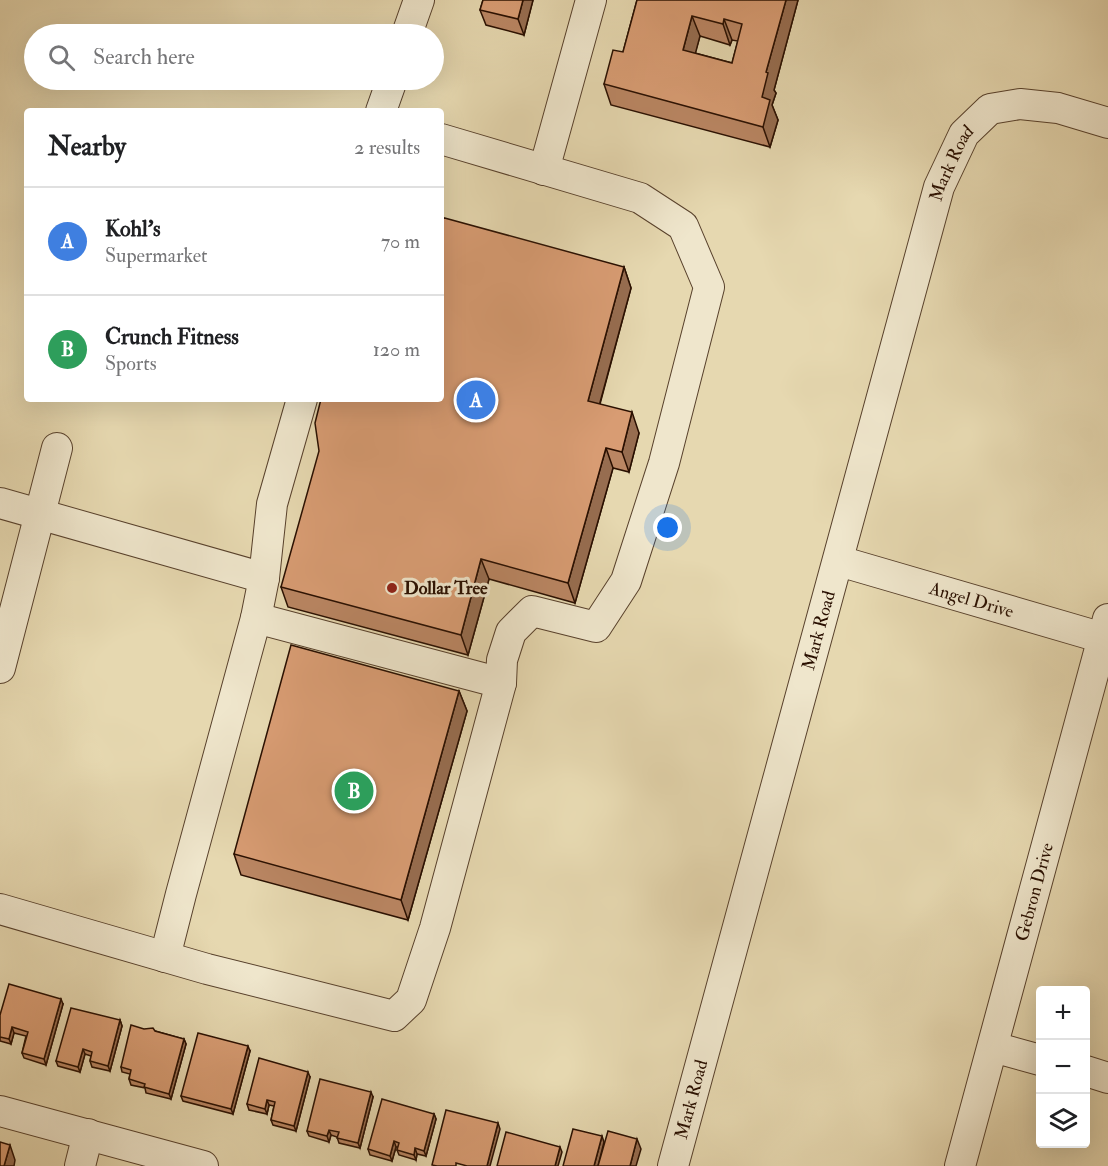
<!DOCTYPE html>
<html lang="en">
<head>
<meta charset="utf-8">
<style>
	:root { --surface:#fff; --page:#f6f6f6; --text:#202124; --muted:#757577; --line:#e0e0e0; --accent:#ea580c }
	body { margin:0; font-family:"IM FELL Double Pica",serif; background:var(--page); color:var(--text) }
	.controls { position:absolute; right:18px; bottom:18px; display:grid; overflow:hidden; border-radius:6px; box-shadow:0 6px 24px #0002 }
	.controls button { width:54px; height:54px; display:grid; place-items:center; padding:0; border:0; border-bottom:2px solid var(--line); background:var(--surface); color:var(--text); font:30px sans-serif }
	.you { position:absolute; left:668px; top:528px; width:21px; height:21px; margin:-15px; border:4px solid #fff; border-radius:50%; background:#1a73e8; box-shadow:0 0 0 9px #1a73e833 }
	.badge { display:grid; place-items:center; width:39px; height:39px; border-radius:50%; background:var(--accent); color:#fff; font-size:20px; font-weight:700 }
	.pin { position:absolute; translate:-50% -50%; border:3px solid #fff; box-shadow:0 2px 6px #0006 }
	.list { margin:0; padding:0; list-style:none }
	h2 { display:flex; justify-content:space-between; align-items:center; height:78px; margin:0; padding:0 24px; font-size:26px }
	h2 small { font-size:20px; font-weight:400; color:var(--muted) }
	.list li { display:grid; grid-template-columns:39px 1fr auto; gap:18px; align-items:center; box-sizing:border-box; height:108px; padding:0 24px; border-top:2px solid var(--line) }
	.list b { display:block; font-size:22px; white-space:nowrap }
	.list p { margin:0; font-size:20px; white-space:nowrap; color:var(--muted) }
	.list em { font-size:20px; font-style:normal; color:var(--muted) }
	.icon { flex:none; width:33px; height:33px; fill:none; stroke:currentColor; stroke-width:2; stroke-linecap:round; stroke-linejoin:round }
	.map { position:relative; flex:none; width:1108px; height:1166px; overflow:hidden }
	.search { position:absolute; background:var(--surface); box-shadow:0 6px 24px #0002; left:24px; top:24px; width:420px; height:66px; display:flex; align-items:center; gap:15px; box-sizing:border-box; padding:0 21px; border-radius:33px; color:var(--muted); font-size:22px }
	.panel { position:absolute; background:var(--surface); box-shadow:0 6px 24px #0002; left:24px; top:108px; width:420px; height:294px; border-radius:6px }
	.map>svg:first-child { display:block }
</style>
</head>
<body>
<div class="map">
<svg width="1108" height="1166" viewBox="0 0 1108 1166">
	<rect width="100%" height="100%" fill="#e6d8b0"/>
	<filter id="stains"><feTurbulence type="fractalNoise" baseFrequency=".00333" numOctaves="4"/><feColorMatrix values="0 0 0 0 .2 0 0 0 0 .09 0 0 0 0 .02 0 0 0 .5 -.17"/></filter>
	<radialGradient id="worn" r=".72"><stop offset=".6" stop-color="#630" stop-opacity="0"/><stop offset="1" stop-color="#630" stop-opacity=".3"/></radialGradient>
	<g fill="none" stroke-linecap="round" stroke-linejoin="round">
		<defs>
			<g id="minor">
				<path d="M407,34L419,0"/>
				<path d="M381,111L392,80"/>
				<path d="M544,170L591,0"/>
				<path d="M0,503L264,578"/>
				<path id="s1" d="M839,561L1103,638"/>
				<path d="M256,618L501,683"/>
				<path d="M0,668L57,448"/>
				<path d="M0,909L207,969L394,1016L411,1000L435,928L501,683L502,660L511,632L532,611L596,627L626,581L664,463L709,287L683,226L640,198L441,139"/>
				<path d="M165,957L181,894L256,618L264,578L272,504L302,399"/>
				<path d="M993,1047L1040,1060"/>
				<path d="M1086,1071L1108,1078"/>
				<path d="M0,1111L203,1166"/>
				<path d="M80,1166L88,1134"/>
				<path id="s2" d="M673,1166L939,187L964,134L990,109L1020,104L1058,108L1108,123"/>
				<path id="s3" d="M960,1166L1108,619"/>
			</g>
		</defs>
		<use href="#minor" stroke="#58412c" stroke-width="32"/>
		<use href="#minor" stroke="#efe6cc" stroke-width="30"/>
	</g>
	<path fill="#ba8663" stroke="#290f00" stroke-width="1.5" fill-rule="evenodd" d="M483,0H533L524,35L486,25L480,10Z
		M637,0H798L774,90L776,93L772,105L778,120L770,147L611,105L604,84L623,52ZM700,36L730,45L732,40L738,41L732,63L695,53Z
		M624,267L631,288L600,404L639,433L629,472L613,468L575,603L489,579L468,655L288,607L281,587Z
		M459,691L467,711L408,920L241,875L234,854Z
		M63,1004L46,1065L24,1058L22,1053L26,1036L14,1033L11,1044L0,1041V1015Z
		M120,1020L122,1026L110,1071L92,1067L90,1061L91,1056L85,1054L80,1072L58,1066L56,1061Z
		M155,1031L184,1039L186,1044L171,1099L146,1093L145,1088L131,1085L129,1079L130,1074L122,1072L121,1067Z
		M250,1051L233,1114L183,1101L181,1096Z
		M310,1077L296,1131L273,1125L271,1120L274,1106L269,1105L267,1114L249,1110L247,1104Z
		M373,1097L360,1148L339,1143L337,1137L331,1135L329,1142L309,1136L307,1131Z
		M434,1114L436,1119L426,1156L417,1154L416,1160L399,1155L397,1150L398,1147H396L392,1161L370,1155L368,1149Z"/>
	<path fill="#976d50" stroke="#290f00" stroke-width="1.5" d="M523,0H533L524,35L518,19Z
		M786,0H798L774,90L776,93L772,105L778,120L770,147L763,127L762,97L766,72Z
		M692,16L700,36L691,70L683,50Z
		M724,19L732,40L730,45L723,24Z
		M624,267L631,288L595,421L588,401Z
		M632,412L639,433L629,472L622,452Z
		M606,448L613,468L575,603L568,583Z
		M481,559L489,579L468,655L461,635Z
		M459,691L467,711L408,920L401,900Z
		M61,999L63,1004L46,1065L44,1059Z
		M120,1020L122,1026L110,1071L108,1066Z
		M12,1027L14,1033L11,1044L9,1039Z
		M184,1039L186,1044L171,1099L169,1094Z
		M248,1046L250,1051L233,1114L231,1109Z
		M83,1049L85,1054L80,1072L78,1067Z
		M308,1072L310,1077L296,1131L294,1126Z
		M371,1092L373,1097L360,1148L358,1143Z
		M267,1100L269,1105L267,1114L265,1109Z
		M434,1114L436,1119L426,1156L424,1151Z
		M498,1123L500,1129L490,1166H487Z
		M329,1130L331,1135L329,1142L327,1136Z
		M602,1136L604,1142L598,1166H594Z
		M637,1139L641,1149L636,1166H630Z
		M394,1141L396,1147L392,1161L390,1156Z
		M10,1145L15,1160L14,1166H4Z
		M560,1147L562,1152L558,1166H555Z
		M415,1148L417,1154L416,1160L414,1155Z"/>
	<path fill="#d89c73" stroke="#290f00" stroke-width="1.5" fill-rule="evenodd" d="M483,0H523L518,19L480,10Z
		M637,0H786L766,72L768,73L762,97L770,100L763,127L604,84L613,50L623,52ZM692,16L723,24L724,19L742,24L732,63L683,50Z
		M441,217L624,267L588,401L632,412L622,452L606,448L568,583L481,559L461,635L281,587L319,451L315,423L321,399H441Z
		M291,645L459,691L401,900L234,854Z
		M9,984L61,999L44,1059L22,1053L28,1032L12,1027L9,1039L0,1037V1015Z
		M71,1008L120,1020L108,1066L90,1061L92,1052L83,1049L78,1067L56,1061Z
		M131,1025L144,1029L153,1028L155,1031L184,1039L169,1094L144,1087L145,1084L129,1079L131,1070L121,1067Z
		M198,1033L248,1046L231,1109L181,1096Z
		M259,1058L308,1072L294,1126L271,1120L275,1102L267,1100L265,1109L247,1104Z
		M320,1079L371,1092L358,1143L337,1138L339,1132L329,1130L327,1136L307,1131Z
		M382,1099L434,1114L424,1151L415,1148L414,1155L397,1150L399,1143L394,1141L390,1156L368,1149Z
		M446,1110L498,1123L487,1166H467L456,1163V1166H437L432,1165Z
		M573,1129L602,1136L594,1166H563Z
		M608,1131L637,1139L630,1166H598Z
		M506,1132L560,1147L555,1166H497Z
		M0,1142L10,1145L4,1166H0Z"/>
	<circle fill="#8f2418" stroke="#efe6cc" stroke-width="2" cx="392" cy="588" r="6"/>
	<g text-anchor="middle" stroke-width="6" stroke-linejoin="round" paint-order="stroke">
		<g font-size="18" fill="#290f00" stroke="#efe6cc">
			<text dy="6" stroke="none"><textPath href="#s2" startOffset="1041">Mark Road</textPath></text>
			<text dy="6" stroke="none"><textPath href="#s1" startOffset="138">Angel Drive</textPath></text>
			<text dy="6" stroke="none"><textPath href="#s2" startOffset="555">Mark Road</textPath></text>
			<text dy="6" stroke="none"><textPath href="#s3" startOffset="284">Gebron Drive</textPath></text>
			<text dy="6" stroke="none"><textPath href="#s2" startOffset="69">Mark Road</textPath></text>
		</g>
		<g font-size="18" font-weight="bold" fill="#290f00" stroke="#efe6cc" text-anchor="start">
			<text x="404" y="594">Dollar Tree</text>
		</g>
	</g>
	<rect width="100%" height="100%" filter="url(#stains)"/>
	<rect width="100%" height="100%" fill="url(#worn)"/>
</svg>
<div class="controls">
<button>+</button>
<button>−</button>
<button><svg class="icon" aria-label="layers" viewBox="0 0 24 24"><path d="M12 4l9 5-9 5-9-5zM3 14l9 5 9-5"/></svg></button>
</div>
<div class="you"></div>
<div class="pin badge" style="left:476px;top:400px;background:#3f7fe0">A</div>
<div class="pin badge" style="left:354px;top:791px;background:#2e9e5b">B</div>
<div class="search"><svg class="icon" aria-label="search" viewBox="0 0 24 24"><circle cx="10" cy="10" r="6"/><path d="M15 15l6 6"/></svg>Search here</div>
<section class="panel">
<h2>Nearby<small>2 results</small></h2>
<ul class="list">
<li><span class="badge" style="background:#3f7fe0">A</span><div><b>Kohl's</b><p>Supermarket</p></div><em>70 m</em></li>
<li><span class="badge" style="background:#2e9e5b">B</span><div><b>Crunch Fitness</b><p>Sports</p></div><em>120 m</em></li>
</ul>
</section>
</div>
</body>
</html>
